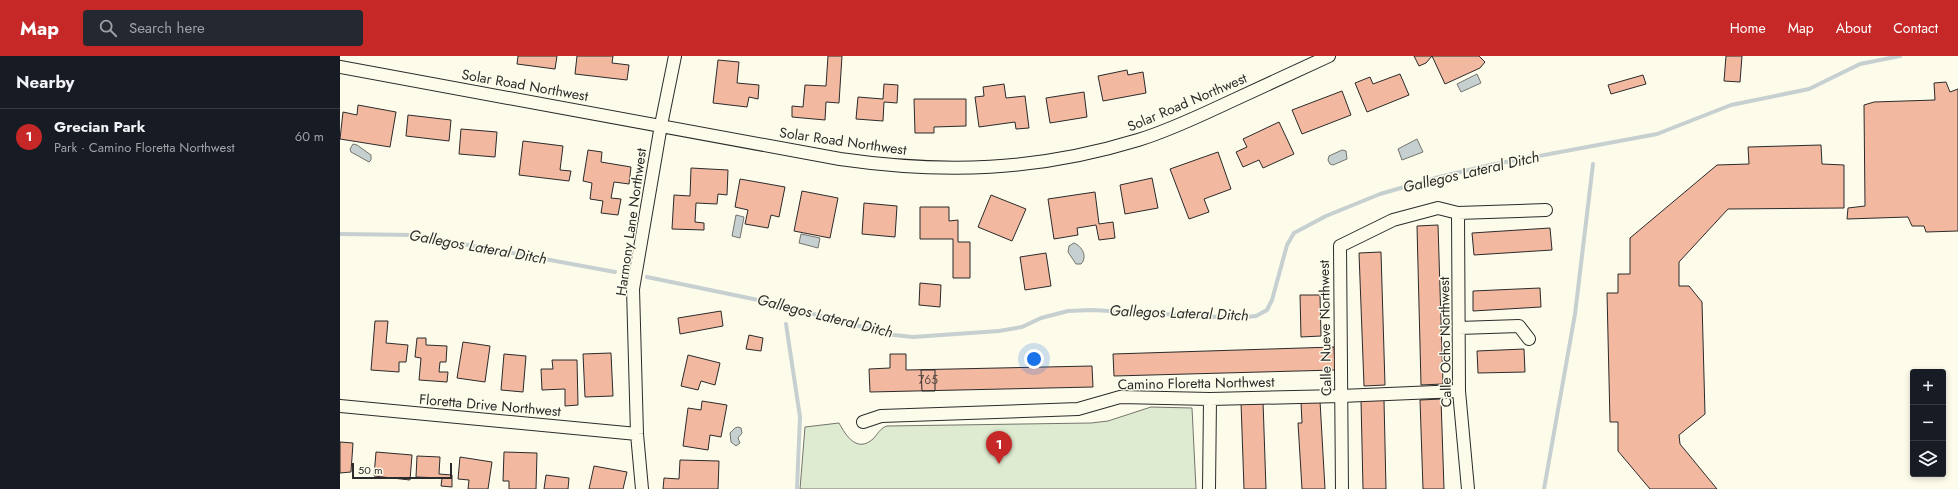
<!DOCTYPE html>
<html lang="en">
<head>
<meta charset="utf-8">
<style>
	:root { --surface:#171b24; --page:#242831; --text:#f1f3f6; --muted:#9ea1a6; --line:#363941; --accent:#c62828 }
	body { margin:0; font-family:Jost,sans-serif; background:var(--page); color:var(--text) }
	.controls { position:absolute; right:12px; bottom:12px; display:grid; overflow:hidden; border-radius:4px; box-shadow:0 2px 6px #0003 }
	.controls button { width:36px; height:36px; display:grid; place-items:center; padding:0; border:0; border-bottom:1px solid var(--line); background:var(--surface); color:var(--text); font:20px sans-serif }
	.scale { position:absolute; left:12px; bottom:10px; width:100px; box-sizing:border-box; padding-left:4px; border:2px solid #2b2b2b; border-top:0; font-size:11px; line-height:14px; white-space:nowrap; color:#2b2b2b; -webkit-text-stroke:3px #fdfbea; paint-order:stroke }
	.you { position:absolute; left:694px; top:303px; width:14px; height:14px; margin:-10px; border:3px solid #fff; border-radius:50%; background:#1a73e8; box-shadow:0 0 0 6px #1a73e833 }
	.badge { display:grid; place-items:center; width:26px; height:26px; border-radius:50%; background:var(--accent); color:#fff; font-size:13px; font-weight:700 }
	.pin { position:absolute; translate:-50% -33px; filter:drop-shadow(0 1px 2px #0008) }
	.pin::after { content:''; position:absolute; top:21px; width:14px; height:12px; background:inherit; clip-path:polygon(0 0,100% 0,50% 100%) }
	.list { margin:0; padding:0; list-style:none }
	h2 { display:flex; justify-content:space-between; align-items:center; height:52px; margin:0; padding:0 16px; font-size:17px }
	h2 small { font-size:13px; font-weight:400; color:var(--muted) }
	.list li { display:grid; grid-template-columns:26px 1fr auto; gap:12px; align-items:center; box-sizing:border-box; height:56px; padding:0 16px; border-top:1px solid var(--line) }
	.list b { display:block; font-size:15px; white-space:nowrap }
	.list p { margin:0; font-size:13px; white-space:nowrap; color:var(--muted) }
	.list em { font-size:13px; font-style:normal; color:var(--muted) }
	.icon { flex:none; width:22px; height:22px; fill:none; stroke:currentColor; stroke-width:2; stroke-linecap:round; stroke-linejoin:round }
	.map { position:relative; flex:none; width:1618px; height:433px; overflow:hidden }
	header { display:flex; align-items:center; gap:24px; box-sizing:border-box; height:56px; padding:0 20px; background:var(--accent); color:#fff }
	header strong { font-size:19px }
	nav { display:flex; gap:22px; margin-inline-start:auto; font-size:14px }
	.search { width:280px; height:36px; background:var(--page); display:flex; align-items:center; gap:10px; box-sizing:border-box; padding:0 14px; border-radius:4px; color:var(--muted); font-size:15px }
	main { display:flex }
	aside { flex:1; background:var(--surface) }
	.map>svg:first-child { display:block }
</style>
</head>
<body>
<header>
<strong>Map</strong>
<div class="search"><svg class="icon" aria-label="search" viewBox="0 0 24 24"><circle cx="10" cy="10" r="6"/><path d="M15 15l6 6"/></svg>Search here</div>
<nav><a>Home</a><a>Map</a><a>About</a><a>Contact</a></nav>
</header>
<main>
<aside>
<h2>Nearby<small></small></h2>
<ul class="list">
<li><span class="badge">1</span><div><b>Grecian Park</b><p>Park · Camino Floretta Northwest</p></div><em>60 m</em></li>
</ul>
</aside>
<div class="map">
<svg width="1618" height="433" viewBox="0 0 1618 433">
	<rect width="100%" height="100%" fill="#fdfbea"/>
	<path fill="#deebd1" stroke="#74746e" d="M811,351L852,352L856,433H460L465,371L499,367C506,380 517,397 533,383C538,378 540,372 547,370L751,367L768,365Z"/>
	<path fill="#c7d0d0" stroke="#74746e" d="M1137,18L1141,27L1121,36L1117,28Z
		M1077,83L1083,96L1062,104L1058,93Z
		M13,88L17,89L31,99V104L29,106L11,96L10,93Z
		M1002,94L1006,95L1007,103L993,109L990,108L988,104L989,100Z
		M396,159L404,161L400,182L392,180Z
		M461,178L480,182L478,192L459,187Z
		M734,187C742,190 748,201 741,208H736L728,196L729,190Z
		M398,371L401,372L402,377L398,382L400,387L396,390L391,386L390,377L395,372Z"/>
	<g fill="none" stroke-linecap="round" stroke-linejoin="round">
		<path stroke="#c7d0d0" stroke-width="4" d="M0,178L74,179L275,216
			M307,221L423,245L554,279L573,281L659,275L682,271L701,262L728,255L752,254L896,262L916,260L927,254L932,244L947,189L954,177L986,160L1040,138L1099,121L1150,109L1317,78L1391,49L1469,33L1520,8L1560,0
			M446,268L460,361L457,433
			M1204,433L1235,258L1253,108"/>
	</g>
	<path fill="#f2b8a0" stroke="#2b2b2b" d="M178,0H217L215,13L177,8Z
		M237,0H273L272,7L289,9L287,24L235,18Z
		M488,0H502L499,47L486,46L485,64L452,61V50L463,51L465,29L486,30Z
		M1074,0H1139L1145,6L1140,12L1105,28L1092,0L1086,7L1079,10Z
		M1386,0H1402L1400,26L1384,25Z
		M378,4L399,6L397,27L419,29L418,43L409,41L407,51L373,47Z
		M787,14L788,19L803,16L806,37L763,45L758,20Z
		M1060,18L1069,39L1027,56L1015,27L1030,21L1033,28Z
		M1303,19L1306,28L1271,38L1268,29Z
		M1606,26L1610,36L1618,33V175L1586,176L1584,170H1572L1568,161L1507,163L1508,152L1525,150L1524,49L1534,46L1595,44L1594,27Z
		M544,28L558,29L557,47L544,46L543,65L516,63L518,41L543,43Z
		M664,28L666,42L685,40L689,72L676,73L675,66L639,71L635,41L644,40L643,31Z
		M1002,35L1011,59L962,78L952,54Z
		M744,36L747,61L710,67L706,42Z
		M574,43H626V70L594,71V77H575Z
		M18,49L56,56L50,91L0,83L3,56L17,59Z
		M68,59L111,64L109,85L66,80Z
		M939,66L954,98L923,112L919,104L903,111L896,96L907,91L903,83Z
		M121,73L157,76L155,101L119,98Z
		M183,85L223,90L220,114L231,115L229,125L179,119Z
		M1481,89L1482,108L1504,109V152L1388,153L1339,206V230H1349L1362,246L1365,358L1339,379L1340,388L1377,433H1310L1278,395V366H1270L1267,237H1278V218H1290V182L1377,109L1409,108L1408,91Z
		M248,94L262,96L261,106L291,111L289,128L274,126L271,142L281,143L278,159L261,157L263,145L250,143L252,127L243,125Z
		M878,96L891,133L864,143L869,156L849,163L830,113Z
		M351,112L388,114L387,139L378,138L377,148L356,147L355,166L364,167V174L332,173L334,139L350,140Z
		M812,122L818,152L785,158L780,129Z
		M400,123L445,131L439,161L431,159L428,172L405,168L408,154L395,151Z
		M462,135L498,142L490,182L454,175Z
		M755,136L759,168L773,166L775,182L759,184L756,169L737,172L738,179L714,183L708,143Z
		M651,139L686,153L672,185L638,171Z
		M524,147L557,150L555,181L522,178Z
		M580,151H609V165L618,164V186H630V222H613V183H580Z
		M1098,169L1103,328L1081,329L1077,170Z
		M1210,172L1212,194L1134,199L1132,177Z
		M1041,196L1045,329L1024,330L1019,197Z
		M706,197L711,230L685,234L680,201Z
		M580,227L601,229L600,251L579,249Z
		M1200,232L1201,251L1133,255V235Z
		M960,239H980L981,280L961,281Z
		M381,255L383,270L340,278L338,262Z
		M35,265H48L46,287L68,289L66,306H59V316L31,314Z
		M409,279L423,282L421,295L406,293Z
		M77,282H86V289L107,290L106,306H100L99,316H108L107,326L79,324L81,302L75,301Z
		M123,286L150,290L145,326L117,322Z
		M994,291L995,314L774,320L773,298Z
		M1184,293L1185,316L1138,317L1137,295Z
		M271,297L273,340L245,341L243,298Z
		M164,298L186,300L183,336L161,334Z
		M550,298H566V314L752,310L753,331L530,336L529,313L550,312Z
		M348,299L380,307L375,329L361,325L358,334L341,330Z
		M212,304H237L238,349L225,350V333L202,334L201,313H213Z
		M581,314H595V335H582Z
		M1101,343L1104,433H1083L1080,344Z
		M1021,344H1044L1046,433H1023Z
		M362,345L387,349L381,381L370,379L368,394L343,390L348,352L361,354Z
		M923,345L926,433H904L901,346Z
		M980,345L985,433H962L958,367H962L961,346Z
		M0,386L13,387L11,416L0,417Z
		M36,396L72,399L70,424L34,420Z
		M164,396L197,397L196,433H169V425H163Z
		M77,400L100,401L99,418L112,419V431L101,430L102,422L76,421Z
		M120,401L152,406L148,433H128L129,424L118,423Z
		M340,404L379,405L378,433H323L324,422L339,423Z
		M254,410L287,416L283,433H249Z
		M206,419L229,422L228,433H204Z"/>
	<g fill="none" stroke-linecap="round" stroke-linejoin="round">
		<defs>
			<path id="street" d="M0,11L500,103C604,118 697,115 798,84C828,75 857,61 885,48C919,32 954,16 989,0
				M1118,157L1119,335L1128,433
				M1119,272L1179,270L1189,283
				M0,350L297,378
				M523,366L541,360L738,353L780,341L870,343L1001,340L1119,335
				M302,433L297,378L293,233L321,69L335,0
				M869,433L870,343
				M1002,433L1000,190L1053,164L1098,152L1118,157L1206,154"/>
		</defs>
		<use href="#street" stroke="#2b2b2b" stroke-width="14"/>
		<use href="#street" stroke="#fdfbea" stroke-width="12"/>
	</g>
	<g text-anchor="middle" stroke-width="3" stroke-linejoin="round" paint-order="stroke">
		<g font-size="12" fill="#5d4e48">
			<text x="588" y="328">765</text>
		</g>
		<g font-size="14" fill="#2b2b2b" stroke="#fdfbea">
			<text transform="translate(185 29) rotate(10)" y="5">Solar Road Northwest</text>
			<text transform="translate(847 46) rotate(-23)" y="5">Solar Road Northwest</text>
			<text transform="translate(503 85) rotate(8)" y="5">Solar Road Northwest</text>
			<text transform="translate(291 166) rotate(-82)" y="5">Harmony Lane Northwest</text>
			<text transform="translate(985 272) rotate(-91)" y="5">Calle Nueve Northwest</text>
			<text transform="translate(1105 286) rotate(-91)" y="5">Calle Ocho Northwest</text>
			<text transform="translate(856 327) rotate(-1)" y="5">Camino Floretta Northwest</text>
			<text transform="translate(150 349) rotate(5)" y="5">Floretta Drive Northwest</text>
		</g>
		<g font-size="15" font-style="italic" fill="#2b2b2b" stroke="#fdfbea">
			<text transform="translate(1131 116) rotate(-13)" y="5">Gallegos Lateral Ditch</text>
			<text transform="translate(138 191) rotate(10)" y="5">Gallegos Lateral Ditch</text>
			<text transform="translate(839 257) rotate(2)" y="5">Gallegos Lateral Ditch</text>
			<text transform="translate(485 260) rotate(14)" y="5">Gallegos Lateral Ditch</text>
		</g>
	</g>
</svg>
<div class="controls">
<button>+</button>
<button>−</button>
<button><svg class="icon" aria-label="layers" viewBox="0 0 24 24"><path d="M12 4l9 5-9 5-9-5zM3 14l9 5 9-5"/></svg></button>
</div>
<div class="scale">50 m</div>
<div class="you"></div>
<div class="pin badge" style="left:659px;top:408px">1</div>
</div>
</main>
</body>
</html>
